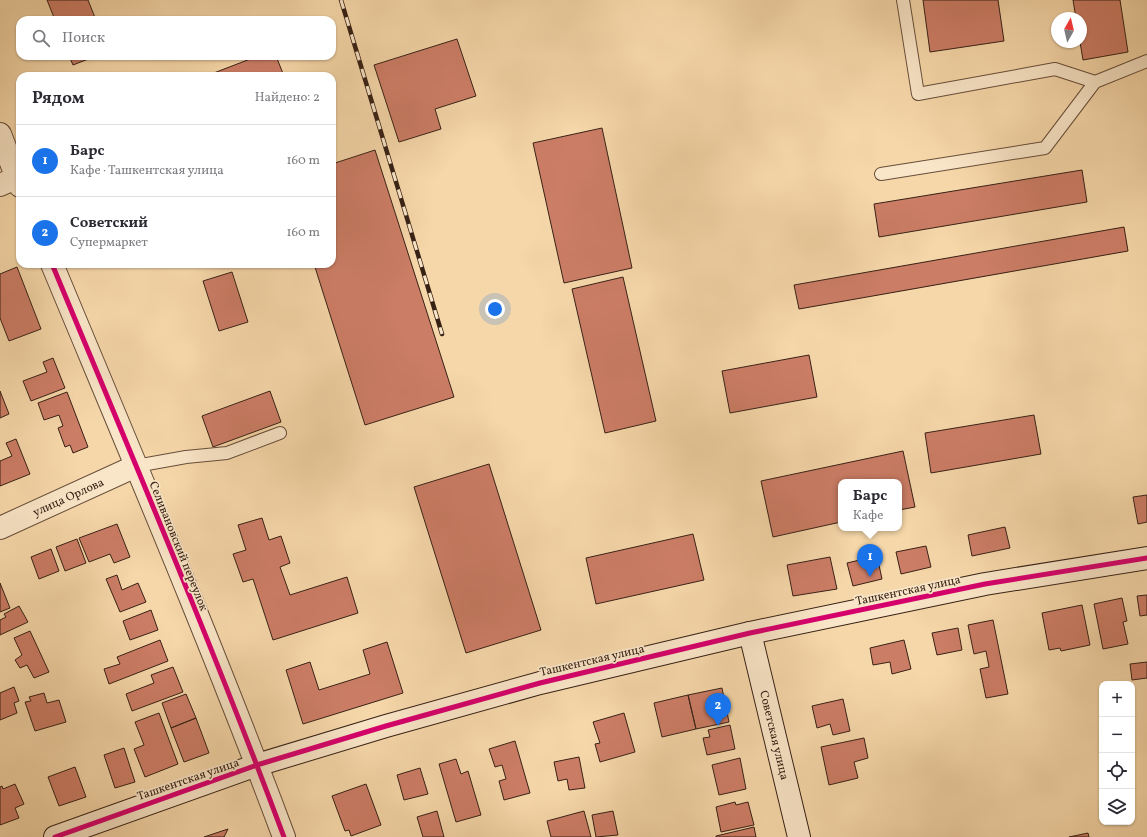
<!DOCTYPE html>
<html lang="ru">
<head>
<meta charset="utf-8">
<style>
	:root { --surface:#fff; --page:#f2f2f3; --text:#2b2b33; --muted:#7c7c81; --line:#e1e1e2; --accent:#1a73e8 }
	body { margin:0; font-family:Vollkorn,serif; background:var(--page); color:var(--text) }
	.controls { position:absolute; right:12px; bottom:12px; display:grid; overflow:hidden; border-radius:8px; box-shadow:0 1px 3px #0004 }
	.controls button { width:36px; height:36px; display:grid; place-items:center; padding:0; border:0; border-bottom:1px solid var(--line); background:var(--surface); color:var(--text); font:20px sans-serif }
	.compass { position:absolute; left:1051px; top:12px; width:36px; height:36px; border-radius:50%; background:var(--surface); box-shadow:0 1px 3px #0004; rotate:8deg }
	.you { position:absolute; left:495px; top:309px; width:14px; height:14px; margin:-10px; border:3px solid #fff; border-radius:50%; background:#1a73e8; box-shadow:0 0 0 6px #1a73e833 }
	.badge { display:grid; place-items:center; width:26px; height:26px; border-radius:50%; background:var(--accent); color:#fff; font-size:13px; font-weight:700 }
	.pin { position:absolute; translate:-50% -33px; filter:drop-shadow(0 1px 2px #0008) }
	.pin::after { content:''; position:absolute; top:21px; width:14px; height:12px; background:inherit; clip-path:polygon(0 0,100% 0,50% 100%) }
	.popup { position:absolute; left:838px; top:479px; width:64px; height:52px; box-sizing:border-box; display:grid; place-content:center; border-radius:8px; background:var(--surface); filter:drop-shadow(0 1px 3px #0005); font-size:13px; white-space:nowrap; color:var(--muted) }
	.popup b { font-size:15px; color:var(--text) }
	.popup::after { content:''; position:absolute; left:50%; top:100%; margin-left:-8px; border:8px solid transparent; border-top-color:var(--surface) }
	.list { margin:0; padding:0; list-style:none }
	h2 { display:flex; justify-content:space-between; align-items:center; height:52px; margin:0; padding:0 16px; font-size:17px }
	h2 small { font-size:13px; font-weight:400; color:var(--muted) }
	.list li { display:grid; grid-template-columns:26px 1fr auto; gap:12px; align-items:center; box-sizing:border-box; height:72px; padding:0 16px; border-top:1px solid var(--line) }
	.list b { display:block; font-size:15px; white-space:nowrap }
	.list p { margin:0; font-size:13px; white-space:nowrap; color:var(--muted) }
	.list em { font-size:13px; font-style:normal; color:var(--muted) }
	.icon { flex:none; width:22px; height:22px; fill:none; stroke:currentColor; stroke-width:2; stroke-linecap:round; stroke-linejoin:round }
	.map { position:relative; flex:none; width:1147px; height:837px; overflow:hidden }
	.search { position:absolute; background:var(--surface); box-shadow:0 1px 3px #0004; left:16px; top:16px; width:320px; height:44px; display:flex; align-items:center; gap:10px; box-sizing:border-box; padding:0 14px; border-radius:12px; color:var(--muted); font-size:15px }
	.panel { position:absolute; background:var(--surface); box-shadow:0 1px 3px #0004; left:16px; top:72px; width:320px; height:196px; border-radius:12px }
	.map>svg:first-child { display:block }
</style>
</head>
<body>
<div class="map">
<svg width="1147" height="837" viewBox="0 0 1147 837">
	<rect width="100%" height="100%" fill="#f6d7a9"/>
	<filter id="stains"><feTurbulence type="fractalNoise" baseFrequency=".005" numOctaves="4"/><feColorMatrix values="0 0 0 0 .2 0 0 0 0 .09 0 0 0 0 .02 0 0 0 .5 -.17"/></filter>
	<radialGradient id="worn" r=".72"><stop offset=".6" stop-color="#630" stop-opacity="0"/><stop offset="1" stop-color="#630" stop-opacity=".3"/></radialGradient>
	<path fill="#cc7d66" stroke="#372115" d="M47,0H88L96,20H55Z
		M923,0H998L1004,41L930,52Z
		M1073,0H1120L1128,52L1083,60L1080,42L1081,18H1076Z
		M457,39L476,96L435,109L441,129L399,142L374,65Z
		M69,56H96L73,65Z
		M258,56H276L284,76H206Z
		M602,128L632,268L564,283L533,143Z
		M375,150L454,397L365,425L314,264H332V164Z
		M1082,170L1087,202L879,237L874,204Z
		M1124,227L1128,251L799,309L794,285Z
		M17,267L41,329L9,341L0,318V274Z
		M232,272L248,322L219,331L203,281Z
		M623,277L656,421L605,433L572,289Z
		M809,355L817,397L730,413L722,371Z
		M53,358L65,388L31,401L23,381L47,372L43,362Z
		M0,391L9,414L0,418Z
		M270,391L281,422L213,447L202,416Z
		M67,392L88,447L73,453L70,445L65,447L58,428L63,426L59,415L44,420L38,403Z
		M1034,415L1041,454L931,473L925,433Z
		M16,439L30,474L0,486V461L12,456L6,443Z
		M903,451L915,507L899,510V482H841V522L773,537L761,481Z
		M489,464L541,630L466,653L414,487Z
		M1147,495V522L1138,524L1133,497Z
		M262,518L269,540L281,536L290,563L280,567L290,595L347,577L358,613L273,640L253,579L243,582L233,554L246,550L238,525Z
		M117,524L130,557L114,563L110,554L89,562L79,538Z
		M1005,527L1010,548L972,556L968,535Z
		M693,534L704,580L596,604L586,558Z
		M77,539L86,563L65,571L56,547Z
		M926,546L931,567L901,574L896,552Z
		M51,549L59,571L39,579L31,557Z
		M877,556L882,579L853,586L847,563Z
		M830,557L837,589L793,596L787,565Z
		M117,575L122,590L138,583L146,602L120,612L106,579Z
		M0,583L10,608L0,612Z
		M1147,595V615L1140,616L1137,596Z
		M1122,598L1127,621L1123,622L1128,644L1103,649L1094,604Z
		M1082,605L1090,645L1061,651L1060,648L1049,650L1042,613Z
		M19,606L28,622L0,635V620L6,617L4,614Z
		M151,610L158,630L130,640L123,621Z
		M993,620L1008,694L986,698L980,669L989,667L986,651L974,654L968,625Z
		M958,628L962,650L937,655L932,633Z
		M30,631L49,672L34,678L27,665L20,668L15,660L22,655L14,638Z
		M160,640L168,661L109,684L104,669L120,664L117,657Z
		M904,640L911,669L892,674L890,662L873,665L870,648Z
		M387,642L403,693L303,724L286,670L310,662L319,690L370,674L363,650Z
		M1147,662V678L1132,680L1130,664Z
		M173,667L183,692L132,711L126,694L154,683L151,675Z
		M14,687L19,701L14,703L17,713L0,720V693Z
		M722,688L729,722L696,729L688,695Z
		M44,693L47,703L59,700L66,722L35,731L25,702L31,701L29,697Z
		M186,694L196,718L171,728L162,703Z
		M688,695L696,729L662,737L654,703Z
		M843,699L850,731L833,735L830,724L817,728L812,706Z
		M159,713L178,764L145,777L134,749L144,745L135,722Z
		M624,713L635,752L600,762L595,744L600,743L593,722Z
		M196,718L209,753L184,762L171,728Z
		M730,725L735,749L707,755L703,738L710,737L708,730Z
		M864,738L868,758L854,762L858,778L829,785L821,747Z
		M515,741L530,793L504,800L499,781L506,779L502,765L495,767L489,749Z
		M124,748L135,782L115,788L104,755Z
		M579,757L585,788L569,790L567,779L558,781L554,762Z
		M740,758L746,789L719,795L712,765Z
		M456,759L461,774L468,771L481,815L456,822L439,764Z
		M75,767L86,797L59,806L48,777Z
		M420,768L428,794L404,800L397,775Z
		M15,784L24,804L15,808L19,818L0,825V787L2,786L3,789Z
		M366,784L381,825L351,836L349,830L345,831L332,796Z
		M735,802L736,805L748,802L754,825L721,832L716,807Z
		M437,811L444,837H423L417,817Z
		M584,811L591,837H551L547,821Z
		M613,811L618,835L596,837L592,815Z
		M754,827L756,837H716V836Z
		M228,829L224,837H204Z
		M1088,833L1089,837H1069Z"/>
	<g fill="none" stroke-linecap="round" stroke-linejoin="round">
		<defs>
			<path id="lane" d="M903,0L918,94L1055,69L1095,82L1147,61
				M881,174L1045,148L1095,82
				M136,466L186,457L227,453L280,433"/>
			<g id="street">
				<path d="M0,134L20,186"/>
				<path d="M0,185L16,178"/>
				<path d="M52,264C131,454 212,644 284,837"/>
				<path id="s1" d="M0,528L136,466"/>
			</g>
			<g id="secondary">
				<path id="s2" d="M750,633L799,837"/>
				<path d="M55,837L257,765L386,726L540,683L750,633L985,584L1147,558"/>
			</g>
		</defs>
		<use href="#lane" stroke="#674e3a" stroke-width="14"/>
		<use href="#street" stroke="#674e3a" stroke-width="24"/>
		<use href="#secondary" stroke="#372115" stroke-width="24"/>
		<use href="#lane" stroke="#f9e5c7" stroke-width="12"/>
		<use href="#street" stroke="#f9e5c7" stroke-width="22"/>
		<use href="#secondary" stroke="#f9e5c7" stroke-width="22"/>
		<defs>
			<path id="rail" d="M341,0L442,334"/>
		</defs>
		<use href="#rail" stroke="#372115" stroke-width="4.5"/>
		<use href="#rail" stroke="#f9e5c7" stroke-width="3" stroke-dasharray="9" stroke-linecap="butt"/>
		<defs>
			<path id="cycleway" d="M52,264C131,454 212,644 284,837
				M55,837L257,765L386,726L540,683L750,633L985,584L1147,558"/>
		</defs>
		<use href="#cycleway" stroke="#f9e5c7" stroke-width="8"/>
		<use href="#cycleway" stroke="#d6006c" stroke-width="5"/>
	</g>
	<g text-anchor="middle" stroke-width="3.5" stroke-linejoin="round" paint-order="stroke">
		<g font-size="12" fill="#372115" stroke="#f9e5c7">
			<text dy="4" stroke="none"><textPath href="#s1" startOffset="75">улица Орлова</textPath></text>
			<text transform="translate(179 546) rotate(68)" y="4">Селивановский переулок</text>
			<text transform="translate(908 590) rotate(-12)" y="4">Ташкентская улица</text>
			<text transform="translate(592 660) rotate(-13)" y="4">Ташкентская улица</text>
			<text dy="4" stroke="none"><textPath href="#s2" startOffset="105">Советская улица</textPath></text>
			<text transform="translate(188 779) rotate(-19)" y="4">Ташкентская улица</text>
		</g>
	</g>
	<rect width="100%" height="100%" filter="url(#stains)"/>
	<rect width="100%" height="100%" fill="url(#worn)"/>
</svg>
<div class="controls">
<button>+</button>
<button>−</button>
<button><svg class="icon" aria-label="locate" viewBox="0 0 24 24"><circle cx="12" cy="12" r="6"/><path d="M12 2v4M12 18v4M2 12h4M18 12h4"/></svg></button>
<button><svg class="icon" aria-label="layers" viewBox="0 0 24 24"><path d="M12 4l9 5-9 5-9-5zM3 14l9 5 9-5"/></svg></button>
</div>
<svg class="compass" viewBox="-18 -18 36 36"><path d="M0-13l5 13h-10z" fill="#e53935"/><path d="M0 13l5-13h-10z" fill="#7c7c81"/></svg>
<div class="you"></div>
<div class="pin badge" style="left:870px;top:577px">1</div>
<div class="popup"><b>Барс</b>Кафе</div>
<div class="pin badge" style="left:718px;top:726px">2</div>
<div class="search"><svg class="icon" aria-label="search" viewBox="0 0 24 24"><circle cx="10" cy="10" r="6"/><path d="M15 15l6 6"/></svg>Поиск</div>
<section class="panel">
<h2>Рядом<small>Найдено: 2</small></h2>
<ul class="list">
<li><span class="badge">1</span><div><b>Барс</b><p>Кафе · Ташкентская улица</p></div><em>160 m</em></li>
<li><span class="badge">2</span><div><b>Советский</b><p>Супермаркет</p></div><em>160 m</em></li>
</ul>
</section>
</div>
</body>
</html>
